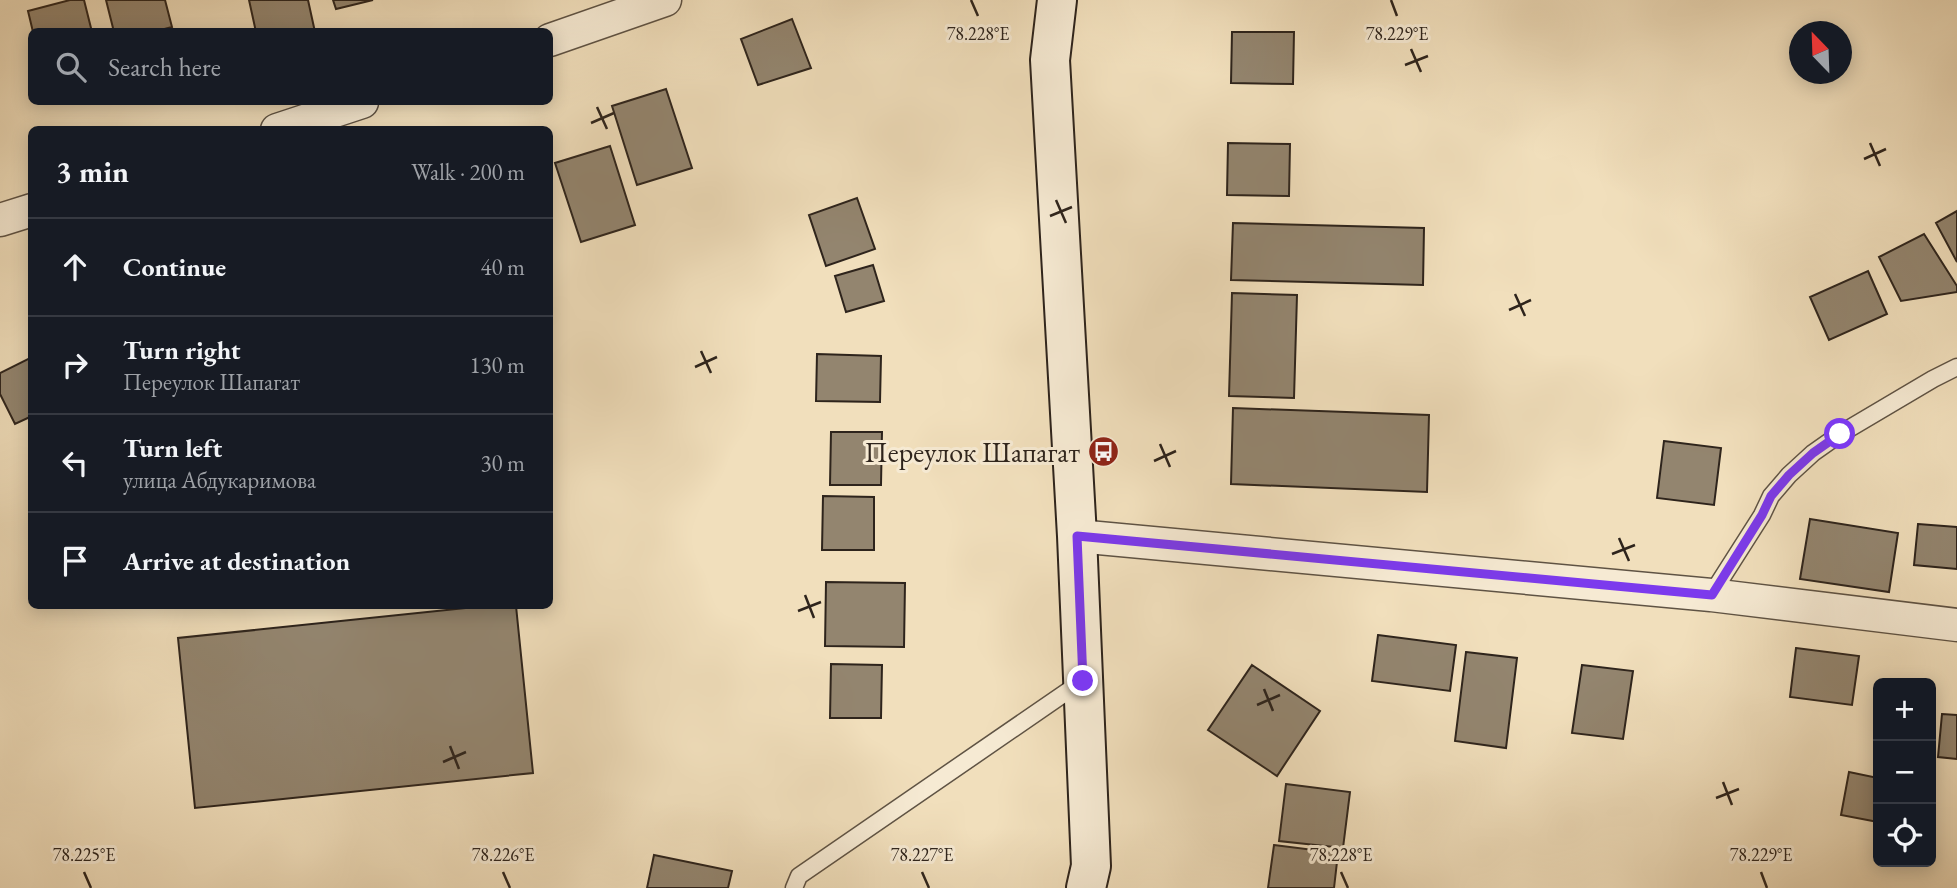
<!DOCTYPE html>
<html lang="en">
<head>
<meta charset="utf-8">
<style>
	:root { --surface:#171b24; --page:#242831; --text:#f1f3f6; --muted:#9ea1a6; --line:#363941 }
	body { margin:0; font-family:"EB Garamond",serif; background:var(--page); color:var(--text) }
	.controls { position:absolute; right:21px; bottom:21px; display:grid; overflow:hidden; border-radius:10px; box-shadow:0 4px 18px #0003 }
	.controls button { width:63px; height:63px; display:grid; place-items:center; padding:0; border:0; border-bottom:2px solid var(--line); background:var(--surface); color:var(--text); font:35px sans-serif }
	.compass { position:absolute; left:1789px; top:21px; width:63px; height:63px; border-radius:50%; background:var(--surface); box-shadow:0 4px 18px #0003; rotate:337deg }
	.stop { position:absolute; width:21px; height:21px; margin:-16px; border:5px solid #7c3aed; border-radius:50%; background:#fff }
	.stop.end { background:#7c3aed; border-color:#fff; box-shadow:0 2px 7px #0008 }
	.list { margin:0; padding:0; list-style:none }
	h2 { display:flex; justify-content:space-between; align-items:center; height:91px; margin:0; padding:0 28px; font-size:30px }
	h2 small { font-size:23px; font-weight:400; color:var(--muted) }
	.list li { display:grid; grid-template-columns:46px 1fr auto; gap:21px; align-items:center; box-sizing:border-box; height:98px; padding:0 28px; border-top:2px solid var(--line) }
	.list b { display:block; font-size:26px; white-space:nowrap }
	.list p { margin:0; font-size:23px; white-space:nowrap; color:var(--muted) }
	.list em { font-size:23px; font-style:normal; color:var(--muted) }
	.icon { flex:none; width:38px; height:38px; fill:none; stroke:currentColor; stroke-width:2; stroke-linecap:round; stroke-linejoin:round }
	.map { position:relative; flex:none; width:1957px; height:888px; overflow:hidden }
	.search { position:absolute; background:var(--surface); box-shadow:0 4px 18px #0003; left:28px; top:28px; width:525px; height:77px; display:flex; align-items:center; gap:18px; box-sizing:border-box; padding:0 24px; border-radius:10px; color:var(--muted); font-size:26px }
	.panel { position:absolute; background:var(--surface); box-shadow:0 4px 18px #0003; left:28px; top:126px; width:525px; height:483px; border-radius:10px }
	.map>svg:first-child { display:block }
</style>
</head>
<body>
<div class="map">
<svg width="1957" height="888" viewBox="0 0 1957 888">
	<rect width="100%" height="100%" fill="#f1dfbc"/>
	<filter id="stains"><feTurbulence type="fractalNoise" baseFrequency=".00286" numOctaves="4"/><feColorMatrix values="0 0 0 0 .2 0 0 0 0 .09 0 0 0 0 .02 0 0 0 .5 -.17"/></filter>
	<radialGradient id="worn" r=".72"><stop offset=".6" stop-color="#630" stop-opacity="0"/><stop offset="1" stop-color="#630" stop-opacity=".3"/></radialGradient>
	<path fill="#93856f" stroke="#2e241c" stroke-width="2" d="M70,0H84L92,32H33L28,11Z
		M106,0H165L172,27L153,32H114Z
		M249,0H308L315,32H256Z
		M333,0H373L336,9Z
		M792,19L811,68L758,85L741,39Z
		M1232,32H1294L1293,84L1231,83Z
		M666,89L692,168L637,185L612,106Z
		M1228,143L1290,144L1289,196L1227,195Z
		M610,146L635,225L581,242L555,163Z
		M857,198L875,249L826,266L809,215Z
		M1957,211V262L1936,223Z
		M1233,223L1424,228L1423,285L1231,280Z
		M1924,234L1957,286V292L1901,301L1879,257Z
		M873,265L884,301L846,312L835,276Z
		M1868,271L1887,314L1829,340L1810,297Z
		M1232,293L1297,295L1294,398L1229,396Z
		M817,354L881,356L880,402L816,401Z
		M32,357V416L15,424L0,394V373Z
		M1233,408L1429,415L1427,492L1231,484Z
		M831,432H882L881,485H830Z
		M1664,441L1721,448L1714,505L1657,498Z
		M823,496L874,497V550H822Z
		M1810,519L1898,533L1889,592L1800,579Z
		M1918,524L1957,527V569L1914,565Z
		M826,582L905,583L904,647L825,646Z
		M485,606H516L533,773L195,808L178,638Z
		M1378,635L1456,645L1450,691L1372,681Z
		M1796,648L1859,656L1852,705L1790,697Z
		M1466,652L1517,658L1506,748L1455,741Z
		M831,664L882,665L881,718H830Z
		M1252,665L1320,711L1277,776L1208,730Z
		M1582,665L1633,671L1623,739L1572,733Z
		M1942,714L1957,715V759L1938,757Z
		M1849,772L1878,778V822L1841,815Z
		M1286,784L1350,792L1343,848L1279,841Z
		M1274,845L1338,853L1334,888H1268Z
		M654,855L732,871L728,888H647Z"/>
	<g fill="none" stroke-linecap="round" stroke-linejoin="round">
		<defs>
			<path id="lane" d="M1711,595L1762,515L1771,496L1789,475L1813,453L1840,434L1933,379L1957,367
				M794,888L799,876L1081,682"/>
			<path id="street" d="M550,40L665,0
				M277,130L362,102
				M0,220L32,210
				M1077,536L1711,595L1957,625"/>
			<path id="secondary" d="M1057,0L1050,60L1077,536L1091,866L1086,888"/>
		</defs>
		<use href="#lane" stroke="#5f5344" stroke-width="19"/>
		<use href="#street" stroke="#5f5344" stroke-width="35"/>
		<use href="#secondary" stroke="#2e241c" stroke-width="42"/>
		<use href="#lane" stroke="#f6ead3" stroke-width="16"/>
		<use href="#street" stroke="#f6ead3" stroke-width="32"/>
		<use href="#secondary" stroke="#f6ead3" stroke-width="38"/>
	</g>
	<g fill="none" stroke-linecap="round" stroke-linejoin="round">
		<path stroke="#7c3aed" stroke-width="9" d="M1083,681L1077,536L1712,595L1762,515L1771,496L1789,475L1813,453L1840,434"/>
	</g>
	<path fill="none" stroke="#2e241c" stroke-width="2.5" d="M971,0L978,16M1391,0L1397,16M1411,49L1421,72M1405,65L1428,56M597,107L607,129M591,123L614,113M1870,143L1880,166M1864,159L1886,149M1056,200L1066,223M1050,216L1072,207M1515,294L1525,316M1509,310L1531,300M701,351L711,373M695,367L717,357M1160,444L1170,467M1154,461L1176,451M1619,538L1629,561M1612,554L1635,545M805,595L814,618M798,611L821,602M1264,689L1273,711M1257,705L1280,695M450,746L459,769M443,762L466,752M1723,782L1732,805M1716,798L1739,789M84,872L91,888M503,872L510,888M922,872L929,888M1341,872L1348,888M1761,872L1767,888"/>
	<defs>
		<symbol id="bus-disc" viewBox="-11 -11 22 22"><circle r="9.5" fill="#8f2418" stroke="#f6ead3"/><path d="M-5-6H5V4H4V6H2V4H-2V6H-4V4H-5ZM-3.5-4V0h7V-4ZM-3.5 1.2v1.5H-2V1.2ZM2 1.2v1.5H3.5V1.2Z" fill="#fff"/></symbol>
	</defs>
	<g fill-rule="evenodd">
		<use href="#bus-disc" x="1086" y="434" width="35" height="35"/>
	</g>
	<g text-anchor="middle" stroke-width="6" stroke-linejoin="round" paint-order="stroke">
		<g font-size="28" fill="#2e241c" stroke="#f6ead3" text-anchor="end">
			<text x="1080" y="462">Переулок Шапагат</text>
		</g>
	</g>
	<g font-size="18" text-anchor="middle" fill="#2e241c" stroke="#f6ead3" stroke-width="6" stroke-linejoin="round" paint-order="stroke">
		<text x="978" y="40">78.228°E</text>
		<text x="1397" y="40">78.229°E</text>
		<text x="84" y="861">78.225°E</text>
		<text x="503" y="861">78.226°E</text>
		<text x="922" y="861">78.227°E</text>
		<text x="1341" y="861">78.228°E</text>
		<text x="1761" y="861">78.229°E</text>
	</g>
	<rect width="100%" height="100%" filter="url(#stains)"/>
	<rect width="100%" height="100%" fill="url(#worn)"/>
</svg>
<div class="controls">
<button>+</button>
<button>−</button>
<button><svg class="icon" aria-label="locate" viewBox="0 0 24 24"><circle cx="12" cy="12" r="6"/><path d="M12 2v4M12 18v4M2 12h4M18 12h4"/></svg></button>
</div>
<svg class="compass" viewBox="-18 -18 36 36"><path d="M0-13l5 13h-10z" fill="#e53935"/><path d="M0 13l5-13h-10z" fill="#9ea1a6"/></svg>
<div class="stop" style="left:1840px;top:434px"></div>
<div class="stop end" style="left:1083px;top:681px"></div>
<div class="search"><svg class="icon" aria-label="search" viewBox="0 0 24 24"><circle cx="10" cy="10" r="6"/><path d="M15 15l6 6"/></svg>Search here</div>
<section class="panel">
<h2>3 min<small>Walk · 200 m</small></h2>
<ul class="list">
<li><svg class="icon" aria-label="ahead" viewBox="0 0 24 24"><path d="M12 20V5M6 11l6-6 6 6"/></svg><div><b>Continue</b></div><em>40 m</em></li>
<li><svg class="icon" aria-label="right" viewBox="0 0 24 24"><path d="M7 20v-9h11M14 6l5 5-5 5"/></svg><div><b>Turn right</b><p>Переулок Шапагат</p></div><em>130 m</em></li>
<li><svg class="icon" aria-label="left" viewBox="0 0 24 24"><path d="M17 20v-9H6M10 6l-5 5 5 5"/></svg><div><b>Turn left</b><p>улица Абдукаримова</p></div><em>30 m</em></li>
<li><svg class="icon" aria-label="arrive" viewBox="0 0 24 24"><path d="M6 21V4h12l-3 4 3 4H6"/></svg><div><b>Arrive at destination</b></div></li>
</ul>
</section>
</div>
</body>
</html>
